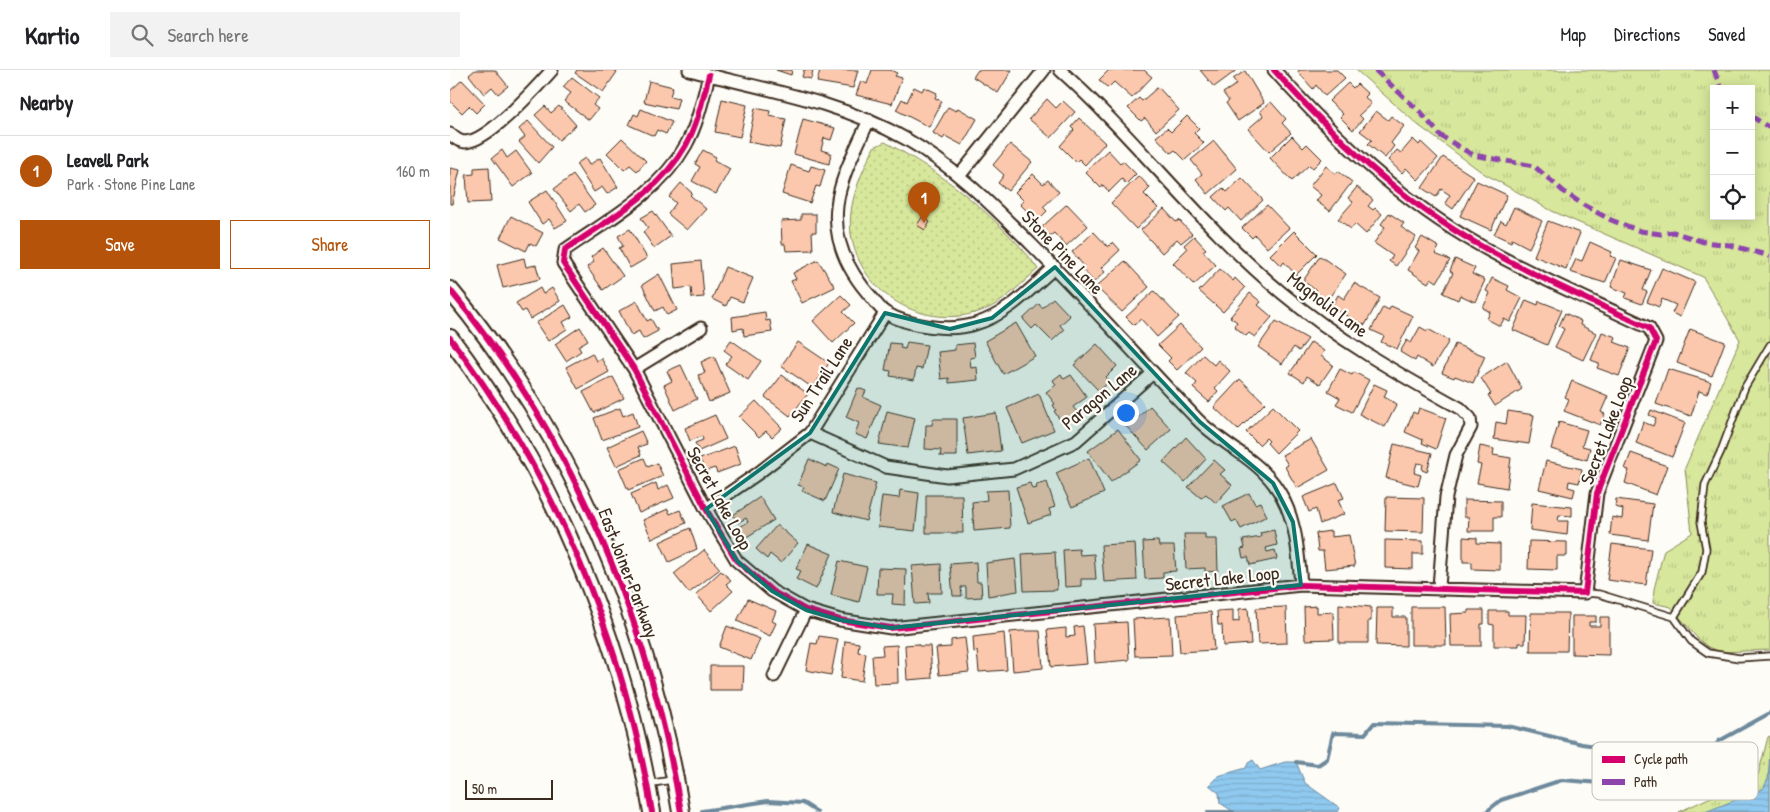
<!DOCTYPE html>
<html lang="en">
<head>
<meta charset="utf-8">
<style>
	:root { --surface:#fff; --page:#f2f2f2; --text:#202124; --muted:#757577; --line:#e0e0e0; --accent:#b45309 }
	body { margin:0; font-family:"Patrick Hand",sans-serif; background:var(--page); color:var(--text) }
	.controls { position:absolute; right:15px; top:15px; display:grid; overflow:hidden; border-radius:0px; box-shadow:0 2px 12px #0003 }
	.controls button { width:45px; height:45px; display:grid; place-items:center; padding:0; border:0; border-bottom:1px solid var(--line); background:var(--surface); color:var(--text); font:25px sans-serif }
	.scale { position:absolute; left:15px; bottom:12px; width:88px; box-sizing:border-box; padding-left:5px; border:2px solid #3b2a1e; border-top:0; font-size:14px; line-height:18px; white-space:nowrap; color:#3b2a1e; -webkit-text-stroke:4px #fdfcf7; paint-order:stroke }
	.you { position:absolute; left:675px; top:342px; width:18px; height:18px; margin:-12px; border:4px solid #fff; border-radius:50%; background:#1a73e8; box-shadow:0 0 0 8px #1a73e833 }
	.badge { display:grid; place-items:center; width:32px; height:32px; border-radius:50%; background:var(--accent); color:#fff; font-size:16px; font-weight:700 }
	.pin { position:absolute; translate:-50% -41px; filter:drop-shadow(0 1px 2px #0008) }
	.pin::after { content:''; position:absolute; top:26px; width:18px; height:15px; background:inherit; clip-path:polygon(0 0,100% 0,50% 100%) }
	.list { margin:0; padding:0; list-style:none }
	h2 { display:flex; justify-content:space-between; align-items:center; height:65px; margin:0; padding:0 20px; font-size:21px }
	h2 small { font-size:16px; font-weight:400; color:var(--muted) }
	.list li { display:grid; grid-template-columns:32px 1fr auto; gap:15px; align-items:center; box-sizing:border-box; height:70px; padding:0 20px; border-top:1px solid var(--line) }
	.list b { display:block; font-size:19px; white-space:nowrap }
	.list p { margin:0; font-size:16px; white-space:nowrap; color:var(--muted) }
	.list em { font-size:16px; font-style:normal; color:var(--muted) }
	.actions { display:flex; gap:10px; padding:15px 20px }
	.actions a { flex:1; padding:11px 0; border:1px solid var(--accent); border-radius:0px; text-align:center; font-size:18px; color:var(--accent) }
	.actions .main { background:var(--accent); color:#fff }
	.icon { flex:none; width:28px; height:28px; fill:none; stroke:currentColor; stroke-width:2; stroke-linecap:round; stroke-linejoin:round }
	.map { position:relative; flex:none; width:1320px; height:742px; overflow:hidden }
	header { display:flex; align-items:center; gap:30px; box-sizing:border-box; height:70px; padding:0 25px; background:var(--surface); border-bottom:1px solid var(--line) }
	header strong { font-size:24px }
	nav { display:flex; gap:28px; margin-inline-start:auto; font-size:18px }
	.search { width:350px; height:45px; background:var(--page); display:flex; align-items:center; gap:12px; box-sizing:border-box; padding:0 18px; border-radius:0px; color:var(--muted); font-size:19px }
	main { display:flex }
	aside { flex:1; background:var(--surface) }
	.map>svg:first-child { display:block }
</style>
</head>
<body>
<header>
<strong>Kartio</strong>
<div class="search"><svg class="icon" aria-label="search" viewBox="0 0 24 24"><circle cx="10" cy="10" r="6"/><path d="M15 15l6 6"/></svg>Search here</div>
<nav><a>Map</a><a>Directions</a><a>Saved</a></nav>
</header>
<main>
<aside>
<h2>Nearby<small></small></h2>
<ul class="list">
<li><span class="badge">1</span><div><b>Leavell Park</b><p>Park · Stone Pine Lane</p></div><em>160 m</em></li>
</ul>
<div class="actions"><a class="main">Save</a><a>Share</a></div>
</aside>
<div class="map">
<svg width="1320" height="742" viewBox="0 0 1320 742">
	<defs>
		<pattern id="grass-tufts" width="24" height="20" patternUnits="userSpaceOnUse" patternTransform="scale(1.25)"><rect width="24" height="20" fill="#d7e79b"/><path d="M3 7l-1-3M5 7V3M7 7l1-3M15 17l-1-3M17 17v-4M19 17l1-3" fill="none" stroke="#b9c685"/></pattern>
		<pattern id="park-dots" width="8" height="8" patternUnits="userSpaceOnUse" patternTransform="scale(1.25)"><rect width="8" height="8" fill="#d7e79b"/><path d="M2 2h.1M6 6h.1" fill="none" stroke="#b9c685" stroke-width="1.8" stroke-linecap="round"/></pattern>
		<pattern id="water-rules" width="6" height="5" patternUnits="userSpaceOnUse" patternTransform="scale(1.25)"><rect width="6" height="5" fill="#8fc9ef"/><path d="M0 2.5h6" fill="none" stroke="#7cadcc"/></pattern>
	</defs>
	<rect width="100%" height="100%" fill="#fdfcf7"/>
	<filter id="ink" filterUnits="userSpaceOnUse"><feTurbulence type="fractalNoise" baseFrequency=".02" numOctaves="2"/><feDisplacementMap in="SourceGraphic" scale="10" xChannelSelector="R" yChannelSelector="G"/><feConvolveMatrix kernelMatrix="1 2 1 2 8 2 1 2 1" color-interpolation-filters="sRGB"/></filter>
	<g filter="url(#ink)">
		<path fill="url(#grass-tufts)" stroke="#89885c" fill-rule="evenodd" d="M906,0H1320V580L1270,582L1258,577L1248,569L1221,537L1203,533L1204,519L1214,480L1242,463L1235,398L1290,270L1253,207L1102,141L1033,103L968,55ZM1264,19H1301V146H1264Z
			M1320,666V742H1229L1308,705L1318,667Z"/>
		<path fill="url(#park-dots)" stroke="#89885c" d="M435,72C481,97 516,122 553,159C566,172 578,184 588,199C574,211 557,229 541,237C482,265 411,229 401,164C397,133 411,105 424,77Z"/>
		<path fill="url(#water-rules)" stroke="#6d899b" d="M1320,682V742H1255L1313,719L1318,709Z
			M803,690L810,700L835,692H846L855,713L890,738L888,742H784L770,733L769,723L759,715L768,706L796,698L798,693Z"/>
		<g fill="none" stroke-linecap="round" stroke-linejoin="round">
			<path stroke="#6d899b" stroke-width="4" d="M846,692L868,695L877,689L883,663L915,664L924,653L1058,656L1132,674L1197,683L1258,686
				M252,741L318,731L353,733L367,742
				M758,742H783
				M1036,742L1051,730L1112,710L1203,717L1242,707L1269,671L1320,643"/>
		</g>
		<path fill="#fcc8ad" stroke="#3b2a1e" d="M25,0H45L58,16L48,24L42,17L34,24L19,5Z
			M127,0H164L167,2L153,22L125,3Z
			M326,0H342L341,5Z
			M354,0H363L361,9L352,7Z
			M370,0H408L403,18L367,12Z
			M422,0H440L447,3L445,6L452,8L442,34L406,25L411,11L417,14Z
			M528,0H562L548,23L523,7Z
			M659,0H694L702,7L682,28L664,12L658,18L649,10Z
			M750,0H787L764,17Z
			M849,0H887L895,8L875,26L866,15L863,19L848,2Z
			M795,1L814,33L788,51L776,33L779,31L773,23L787,14L783,9Z
			M122,7L149,28L143,35L148,39L139,50L114,31L121,23L113,17Z
			M12,10L35,34L26,43L19,36L12,43L0,31V21Z
			M199,11L223,17L220,26L229,28L226,39L194,32Z
			M898,13L903,18L907,14L918,24L915,27L921,34L909,45L913,49L903,60L890,47L893,44L879,31Z
			M464,17L472,21L474,17L487,23L485,28L492,31L479,57L446,40L452,29L457,32Z
			M708,17L729,40L706,61L695,48L691,51L678,38L689,28L692,31Z
			M272,29L297,35L290,67L265,62Z
			M597,29L606,38L613,31L625,42L601,68L579,49Z
			M821,32L836,49L832,53L841,63L819,82L798,59L813,46L810,41Z
			M95,36L101,43L109,36L126,55L109,70L85,45Z
			M498,37L506,41L508,38L527,49L512,75L495,66L493,69L483,63Z
			M305,38L320,41L319,46L336,49L330,78L298,72Z
			M191,39L222,52L216,64L207,60L204,66L179,55L184,44L188,46Z
			M926,41L938,50L941,46L954,56L941,73L944,76L935,88L918,74L922,70L910,61Z
			M737,46L749,58L744,63L754,73L735,90L725,80L721,83L706,67L717,58L721,62Z
			M629,48L655,73L635,95L629,89L626,92L610,76L624,60L621,57Z
			M353,49L385,58L381,70L374,68L371,80L381,83L379,94L344,84Z
			M78,51L102,77L88,93L69,72L75,67L69,59Z
			M842,66L853,78L857,74L872,89L863,98L859,95L842,111L820,88Z
			M172,68L196,91L187,101L180,95L174,100L157,83Z
			M963,69L969,75L971,72L988,88L968,110L956,98L952,103L938,90L947,80L951,83Z
			M764,71L787,99L758,124L746,109L752,104L741,90Z
			M560,74L582,92L558,121L548,113L554,105L543,95Z
			M52,80L57,88L66,81L82,103L63,117L42,88Z
			M253,80L266,87L264,90L280,99L266,124L242,111L250,97L245,94Z
			M658,80L670,93L673,91L686,104L676,114L672,109L659,122L653,115L651,118L635,102Z
			M993,87L1024,107L1003,139L995,133L1000,125L991,119L986,127L972,118Z
			M135,88L139,95L150,88L168,117L157,124L152,117L144,122L126,94Z
			M341,95L359,101L361,96L375,100L370,117L366,116L360,133L332,124Z
			M876,96L886,104L888,101L902,112L880,141L866,131L871,125L860,116Z
			M39,97L41,132L18,133L16,105L24,104V98Z
			M0,98L10,100L2,134H0Z
			M583,104L593,114L598,110L609,122L593,137L597,141L587,151L570,134L574,131L565,122Z
			M123,105L145,135L135,142L129,134L121,141L104,119Z
			M689,106L700,118L694,124L708,138L686,159L661,133Z
			M792,108L813,130L791,151L779,138L776,141L763,127L773,118L777,122Z
			M1027,111L1057,125L1041,160L1010,146Z
			M231,113L242,123L240,125L256,139L237,160L218,144L226,133L219,127Z
			M907,117L923,130L918,136L923,140L925,138L932,144L916,164L905,154L901,159L888,149L903,132L898,128Z
			M97,120L117,151L105,158L99,149L92,154L78,132Z
			M617,134L638,156L616,176L604,163L600,166L592,157Z
			M817,135L839,158L817,178L805,165L802,168L792,158Z
			M1064,137L1092,151L1079,178L1062,169L1061,172L1044,164L1051,151L1056,154Z
			M714,139L726,152L729,150L742,164L731,173L727,169L712,183L691,160Z
			M203,141L221,166L204,178L193,162L198,158L191,148Z
			M939,143L954,153L951,157L966,167L946,196L939,191L943,186L924,173L935,157L931,154Z
			M351,144H366V162H362L363,180L336,181L335,174H332L331,151L351,150Z
			M61,146L93,163L86,176L80,173L76,181L50,168Z
			M473,146L480,152L475,160L467,155Z
			M1098,151L1130,163L1116,199L1084,186Z
			M180,159L197,188L180,198L169,178L173,176L168,166Z
			M844,161L867,184L846,205L834,192L831,196L820,185Z
			M644,162L658,177L663,172L670,180L651,198L655,202L644,212L631,198L634,196L622,182Z
			M744,166L756,179L753,181L766,195L744,215L723,193L737,179L734,175Z
			M972,167L989,177L985,184L1000,190L987,212L981,208L978,213L958,200L969,181L965,178Z
			M1140,172L1162,182L1160,186L1166,188L1155,213L1120,202L1126,189L1132,191Z
			M153,178L173,206L153,220L137,197L144,192L141,187Z
			M870,186L896,204L876,232L865,224L867,221L853,211Z
			M74,188L76,197L86,195L90,209L53,218L47,195Z
			M1005,189L1025,198L1022,204L1035,210L1025,232L1010,225L1008,230L993,223L1003,203L1000,201Z
			M368,190L385,217L352,233L341,211L346,209L343,203Z
			M1171,190L1201,200L1193,220L1197,222L1192,234L1175,228L1177,223L1161,217Z
			M251,191L254,227L242,228L241,217L225,219L223,194Z
			M675,191L699,217L672,242L646,217Z
			M275,197L303,208L293,232L280,227L276,236L262,229Z
			M1212,198L1245,212L1230,247L1222,243L1226,235L1212,229L1209,237L1197,232Z
			M770,199L783,211L785,208L795,218L773,242L749,221Z
			M209,204L227,240L217,245L213,237L205,241L192,215Z
			M1042,208L1059,216L1057,220L1072,228L1060,252L1054,249L1050,256L1037,249L1040,242L1033,238L1040,223L1036,221Z
			M904,213L930,228L915,255L881,238L888,225L894,229Z
			M90,218L93,224L102,218L110,231L80,249L75,240L72,242L66,233Z
			M704,221L729,247L707,267L691,249L684,255L676,247Z
			M800,223L811,232L808,235L822,247L805,267L799,263L796,266L784,256L787,252L780,247Z
			M391,225L401,235L393,242L404,253L383,273L363,251Z
			M603,228L620,246L610,255L614,260L602,271L586,255L582,259L573,249L589,234L592,238Z
			M1076,230L1088,235L1089,231L1112,240L1097,275L1063,260Z
			M187,231L197,251L201,249L208,261L193,269L189,261L181,265L169,241Z
			M115,235L122,247L113,252L117,259L98,271L86,253Z
			M941,236L963,246L947,279L931,272L934,266L921,260L933,237L939,240Z
			M315,242L316,251L320,250L322,262L294,266L293,258L283,260L282,247Z
			M1115,243L1131,251L1130,255L1146,263L1133,290L1105,277L1114,259L1109,256Z
			M826,251L858,269L849,281L844,277L832,294L808,277Z
			M566,253L585,286L553,304L535,271Z
			M730,255L751,277L727,300L718,291L721,288L708,275Z
			M130,257L138,270L128,276L131,281L116,291L105,274Z
			M970,257L977,261L978,259L999,271L983,297L967,287L965,291L950,282L957,270L961,273Z
			M1240,259L1275,272L1262,306L1227,293Z
			M1152,262L1166,267L1164,272L1180,278L1169,306L1147,298L1149,293L1141,290Z
			M281,270L311,291L298,310L275,294L282,286L274,280Z
			M348,272L379,293L363,318L331,296Z
			M457,272L477,275L472,299L466,298L464,310L440,306L441,301L435,300L440,273L451,274L450,278L455,279Z
			M861,272L874,281L871,286L883,295L870,314L857,306L854,312L840,303Z
			M523,273L525,287L520,288L521,298L527,297L528,310L499,313V308L491,309L488,282L505,280V275Z
			M647,274L667,296L656,307L660,311L649,321L624,295Z
			M1005,274L1035,286L1023,313L1005,306L1004,308L992,303Z
			M142,283L146,291L151,288L159,302L128,319L116,297Z
			M753,285L764,295L768,290L780,301L765,318L768,321L759,332L743,318L747,313L736,303Z
			M264,286L280,323L259,332L248,305L255,303L251,292Z
			M1057,291L1072,319L1045,336L1038,325L1041,324L1031,308Z
			M231,295L247,329L225,340L214,315L222,311L217,301Z
			M890,299L902,305L904,302L919,310L902,342L886,334L890,328L878,321Z
			M1218,299L1261,312L1257,324L1249,321L1241,346L1206,334Z
			M611,304L614,309L621,305L637,327L623,337L627,342L612,353L604,341L606,340L603,335L605,334L596,322L606,315L603,310Z
			M332,305L358,324L340,346L315,327Z
			M163,307L174,328L144,343L133,322Z
			M790,309L815,333L788,360L764,337Z
			M1122,311L1158,326L1151,342L1155,344L1150,355L1114,341L1119,329L1115,327Z
			M924,314L937,320L934,327L947,334L935,357L909,344Z
			M408,318L416,321L413,327L431,335L417,369L405,364L409,353L396,347Z
			M589,324L604,360L572,373L557,338Z
			M306,331L332,358L322,367L316,361L309,367L289,347Z
			M700,336L721,359L698,380L674,354L683,346L686,349Z
			M823,336L848,361L826,383L817,373L819,371L816,368L809,375L796,362Z
			M170,338L173,346L183,342L188,357L152,370L144,348Z
			M969,338L996,348L986,379L972,373L973,370L955,362L963,342L967,344Z
			M1201,340L1235,353L1222,387L1186,373L1193,352L1203,356L1206,348L1199,345Z
			M437,341L465,348L458,378L429,374Z
			M1058,341L1084,345L1079,374L1044,369L1046,352L1056,354Z
			M546,343L551,381L518,385L513,348Z
			M265,345L276,369L249,381L245,373L253,370L252,366L240,371L235,358Z
			M483,349H507V386H490L491,380L475,379L476,355H482Z
			M1109,352L1137,360L1132,376L1140,378L1137,390L1101,379Z
			M668,359L691,390L661,412L638,381Z
			M191,361L197,374L188,377L191,385L166,396L157,377Z
			M736,367L756,389L735,412L713,392Z
			M861,369L879,400L847,418L835,397L838,395L832,385Z
			M944,374L982,383L977,402L972,400L973,394L967,393L964,403L971,405L968,416L936,408Z
			M285,376L291,394L267,403L265,398L255,401L250,389Z
			M1030,376L1044,379L1043,385L1061,388L1057,418L1027,413L1031,395L1027,394Z
			M1181,383L1217,396L1206,425L1175,413L1179,400L1175,399Z
			M194,388L198,397L207,393L213,406L178,420L169,399Z
			M639,388L654,423L622,437L606,403Z
			M359,389L377,397L378,394L389,399L375,431L352,421L354,417L348,415Z
			M764,390L775,400L770,404L782,415L766,433L756,424L751,428L738,417Z
			M1096,391L1132,399L1129,413L1119,411L1118,417L1125,419L1123,427L1089,419Z
			M393,404L426,413L416,451L383,442Z
			M597,412L605,437L599,439L601,445L578,453L566,417L580,413L582,419L587,418L586,415Z
			M206,413L208,420L218,415L224,428L189,443L181,424Z
			M887,413L894,428L888,430L894,444L870,454L866,439L859,442L853,427Z
			M450,420L469,423L465,461L428,457L432,426L449,428Z
			M558,420L560,458L524,461L522,432L537,430L536,421Z
			M799,423L805,434L810,432L817,446L791,459L786,450L782,452L773,436Z
			M476,425H512L513,463H476Z
			M310,427L324,450L295,468L288,458L298,452L296,448L288,453L283,445Z
			M936,427L974,428L973,462L935,461Z
			M1166,429L1203,434L1198,470L1160,465L1162,447L1172,449L1173,439L1165,437Z
			M1014,430L1051,431V447H1044V461H1018L1019,447H1014Z
			M1082,433L1122,437V446L1109,445L1108,451H1118L1117,465L1080,460Z
			M218,439L220,444L230,440L236,453L202,469L193,450Z
			M327,455L348,473L331,493L320,484L317,489L306,479Z
			M240,458L247,479L219,492L210,472Z
			M824,460L827,475L816,478L817,482L825,480L827,489L800,495L798,487L793,488L791,479L795,478L793,470L811,467L810,463Z
			M881,461V467L899,465L905,496L875,499L873,481H868L866,463Z
			M734,464H755V469H767L768,501L755,502V498L736,499Z
			M1013,467L1027,468V473L1050,474V500L1022,499V492H1013Z
			M935,470L973,471V484H963V499L935,498Z
			M708,471L709,476H724L726,501L713,502V508L695,509L693,472Z
			M1079,471L1117,472V486H1107V500L1078,499Z
			M685,473L687,510L654,512L651,475Z
			M358,474L382,484L366,519L346,509L351,501L346,499Z
			M1162,474L1201,479L1196,515L1157,510Z
			M629,479L630,485L644,484L646,509H631V516L615,517L613,480Z
			M254,480L270,499L239,523L224,504Z
			M605,482L607,520L574,521L572,484Z
			M565,489L568,521L538,526L536,493Z
			M389,491L417,497L409,532L381,525Z
			M526,492L527,512H531L532,527L516,528V517H511L512,526H503L500,494Z
			M491,494L492,523H478L479,533L465,534L462,496Z
			M428,498L456,499L455,535L442,534L443,524H427Z
			M271,501L281,510L276,514L283,521L261,541L246,524Z
			M298,529L326,541L322,551L326,553L320,566L287,551Z
			M889,534L921,537V551H918V573H889Z
			M867,536V543L883,542L884,569L855,570L854,537Z
			M836,537L837,573L808,574L806,538Z
			M961,537H995L996,575H961Z
			M798,538L801,574L773,576L772,555H768L767,541L783,540V552L789,551V539Z
			M927,538H943V547H956V576L926,575Z
			M1018,540H1034V554H1031V576H1001L1000,544L1018,543Z
			M1039,541H1058V545H1076L1075,573H1069V576H1044V555L1039,554Z
			M761,542L764,580L730,582L727,545Z
			M1081,543H1118L1117,581H1080Z
			M1122,546H1146V552H1139V556H1150V547H1159V585L1122,584Z
			M720,547L722,585L685,586L683,549Z
			M677,552L679,590L645,593L643,554Z
			M277,556L310,569L301,590L269,577Z
			M633,556L637,594L601,597L597,560L616,558V567L625,566L624,557Z
			M571,561H590L593,598L563,601L560,562Z
			M554,563L557,600L529,602L527,581L524,582L523,567Z
			M369,566L388,569L381,605L356,600L361,573L367,574Z
			M515,568L519,602L489,605L486,578L501,577V570Z
			M395,571L409,573L408,582L416,583L412,611L391,608Z
			M468,574L469,576H480L482,608L457,610L455,575Z
			M447,575L448,613L424,614L422,586L433,585L432,576Z
			M260,596H294L293,620H260Z"/>
		<g fill="none" stroke-linecap="round" stroke-linejoin="round">
			<defs>
				<path id="service" d="M1135,523L1149,524L1224,547L1241,571L1258,583L1289,588L1320,586
					M1224,547L1252,502L1256,479L1251,452L1255,415L1271,381L1295,317L1320,275
					M197,714L222,710"/>
				<path id="minor" d="M239,0C312,19 390,31 456,69C505,97 542,135 581,174C638,231 691,291 747,349C770,373 804,387 824,414C846,444 848,479 851,515
					M610,0C688,70 751,156 832,223C887,269 948,304 1010,338L1020,348L1021,357L1006,385L996,427L989,517
					M259,5C253,28 248,53 236,75C210,122 158,150 115,180L113,193L184,299L256,439L287,491L322,521L356,540L390,550L441,558L851,515L1135,523L1147,423L1206,271L1199,258C1143,231 1085,207 1031,176C951,131 885,68 824,0
					M419,50C407,77 390,107 387,136C383,172 399,203 423,229C426,233 431,240 436,243C458,256 500,262 525,254C557,245 580,219 605,197
					M0,64C6,69 12,74 20,71C42,66 86,18 102,0
					M510,105L594,0
					M184,299L251,258
					M360,363L436,397L497,406L564,399L626,371L703,303
					M256,439L307,404L360,363L435,243
					M324,606L356,540"/>
				<path id="secondary" d="M0,220C123,368 200,553 231,742
					M0,268C106,407 173,570 202,742"/>
			</defs>
			<use href="#service" stroke="#3b2a1e" stroke-width="9"/>
			<use href="#minor" stroke="#3b2a1e" stroke-width="15"/>
			<use href="#secondary" stroke="#3b2a1e" stroke-width="20"/>
			<use href="#service" stroke="#fdfcf7" stroke-width="5.5"/>
			<use href="#minor" stroke="#fdfcf7" stroke-width="11"/>
			<use href="#secondary" stroke="#fdfcf7" stroke-width="16"/>
			<path stroke="#8e44ad" stroke-width="5" stroke-dasharray="10 5" stroke-linecap="butt" d="M925,0L970,42L991,66L1023,85L1084,96L1113,121L1135,136L1161,150L1190,161L1211,164L1223,162L1254,172L1280,175L1320,186
				M1264,0L1271,19
				M1301,46L1320,58"/>
			<defs>
				<path id="cycleway" d="M259,5C253,28 248,53 236,75C210,122 158,150 115,180L113,193L184,299L256,439L287,491L322,521L356,540L390,550L441,558L851,515L1135,523L1147,423L1206,271L1199,258C1143,231 1085,207 1031,176C951,131 885,68 824,0
					M0,220C123,368 200,553 231,742
					M0,268C106,407 173,570 202,742"/>
			</defs>
			<use href="#cycleway" stroke="#fdfcf7" stroke-width="9"/>
			<use href="#cycleway" stroke="#d6006c" stroke-width="6"/>
		</g>
	</g>
	<path fill="#0f766e" fill-opacity="0.2" stroke="#0f766e" stroke-width="4" stroke-linejoin="round" d="M605,197L750,352L823,413L843,452L851,515L441,558L390,550L356,540L322,521L287,491L256,439L360,363L435,243L500,259L542,248Z"/>
	<g text-anchor="middle" stroke-width="4.5" stroke-linejoin="round" paint-order="stroke">
		<g font-size="19" fill="#3b2a1e" stroke="#fdfcf7">
			<text transform="translate(613 182) rotate(46)" y="7">Stone Pine Lane</text>
			<text transform="translate(878 234) rotate(37)" y="7">Magnolia Lane</text>
			<text transform="translate(371 309) rotate(-57)" y="7">Sun Trail Lane</text>
			<text transform="translate(649 326) rotate(-40)" y="7">Paragon Lane</text>
			<text transform="translate(1156 360) rotate(-69)" y="7">Secret Lake Loop</text>
			<text transform="translate(270 428) rotate(61)" y="7">Secret Lake Loop</text>
			<text transform="translate(179 503) rotate(69)" y="7">East Joiner Parkway</text>
			<text transform="translate(772 508) rotate(-6)" y="7">Secret Lake Loop</text>
		</g>
	</g>
	<rect x="1142" y="672" width="166" height="58" rx="8" fill="#fdfcf7" stroke="#c3bdb6" stroke-width="1"/>
	<rect x="1152" y="686" width="23" height="7" fill="#d6006c"/>
	<rect x="1152" y="709" width="23" height="6" fill="#8e44ad"/>
	<g font-size="14" fill="#3b2a1e">
		<text x="1184" y="694">Cycle path</text>
		<text x="1184" y="717">Path</text>
	</g>
</svg>
<div class="controls">
<button>+</button>
<button>−</button>
<button><svg class="icon" aria-label="locate" viewBox="0 0 24 24"><circle cx="12" cy="12" r="6"/><path d="M12 2v4M12 18v4M2 12h4M18 12h4"/></svg></button>
</div>
<div class="scale">50 m</div>
<div class="you"></div>
<div class="pin badge" style="left:474px;top:153px">1</div>
</div>
</main>
</body>
</html>
